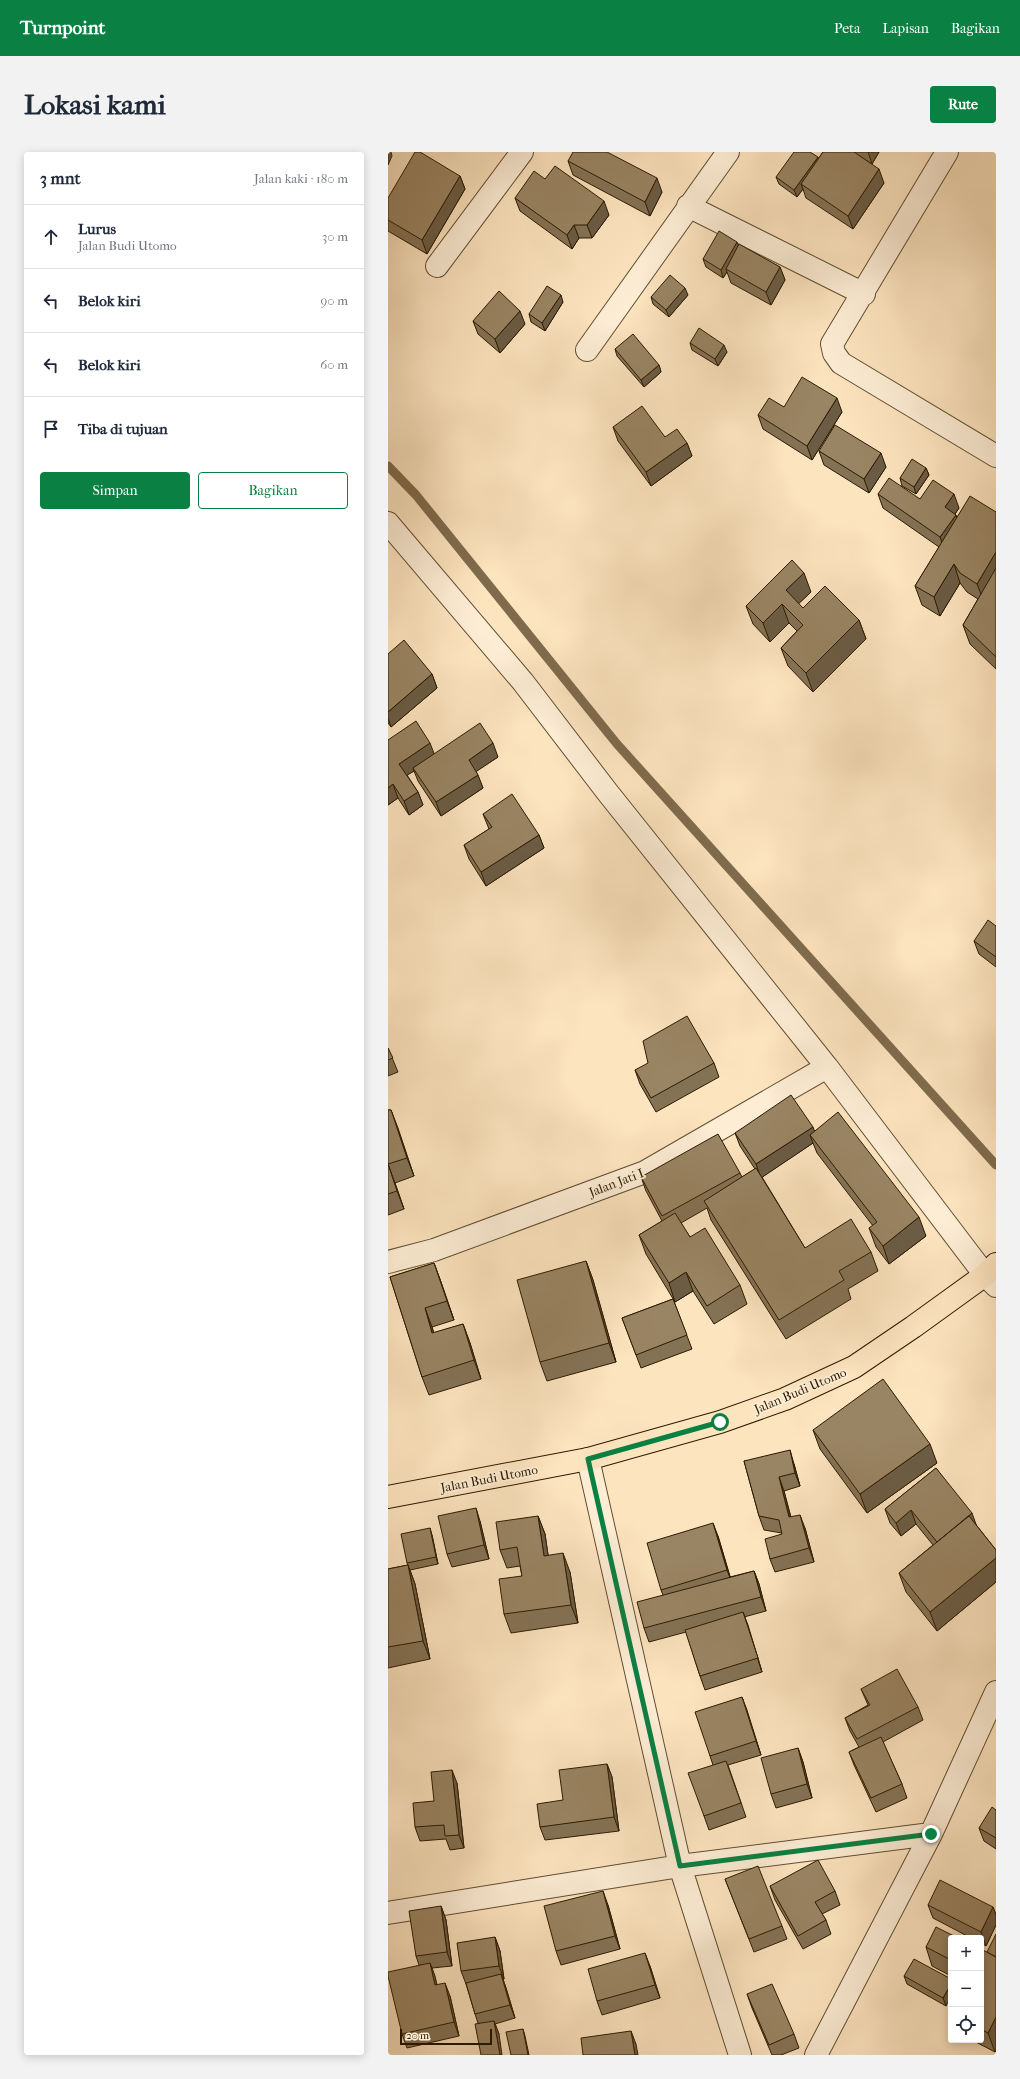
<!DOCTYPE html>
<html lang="id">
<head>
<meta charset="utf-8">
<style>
	:root { --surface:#fff; --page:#f2f2f3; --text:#1f2937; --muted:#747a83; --line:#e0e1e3; --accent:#0b8043 }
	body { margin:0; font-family:"IM FELL French Canon",serif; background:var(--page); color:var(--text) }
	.controls { position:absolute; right:12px; bottom:12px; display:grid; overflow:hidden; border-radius:4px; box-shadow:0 2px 10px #0003 }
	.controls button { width:36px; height:36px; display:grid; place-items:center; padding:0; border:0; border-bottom:1px solid var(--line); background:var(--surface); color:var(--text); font:20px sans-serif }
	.scale { position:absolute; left:12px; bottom:10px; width:92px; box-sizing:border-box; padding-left:4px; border:2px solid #2d1b00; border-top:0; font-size:11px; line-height:14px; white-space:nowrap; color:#2d1b00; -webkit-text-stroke:3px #fdedd5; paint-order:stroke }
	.stop { position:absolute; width:12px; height:12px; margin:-9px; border:3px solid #0b8043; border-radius:50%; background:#fff }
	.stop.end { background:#0b8043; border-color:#fff; box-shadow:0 1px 4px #0008 }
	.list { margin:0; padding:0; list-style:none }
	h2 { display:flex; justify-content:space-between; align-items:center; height:52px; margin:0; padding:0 16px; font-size:17px }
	h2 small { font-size:13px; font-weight:400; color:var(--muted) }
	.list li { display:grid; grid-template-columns:26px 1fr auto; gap:12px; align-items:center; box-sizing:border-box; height:64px; padding:0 16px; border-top:1px solid var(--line) }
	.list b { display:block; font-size:15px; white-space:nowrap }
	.list p { margin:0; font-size:13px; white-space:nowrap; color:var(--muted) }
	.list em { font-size:13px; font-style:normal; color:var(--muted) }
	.actions { display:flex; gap:8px; padding:12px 16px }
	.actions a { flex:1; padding:9px 0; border:1px solid var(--accent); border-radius:4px; text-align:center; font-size:14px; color:var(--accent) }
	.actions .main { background:var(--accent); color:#fff }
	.icon { flex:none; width:22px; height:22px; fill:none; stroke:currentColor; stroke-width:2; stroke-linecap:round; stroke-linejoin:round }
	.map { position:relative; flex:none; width:608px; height:1903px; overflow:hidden; border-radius:4px }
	header { display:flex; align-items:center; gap:24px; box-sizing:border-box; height:56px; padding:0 20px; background:var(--accent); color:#fff }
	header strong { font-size:19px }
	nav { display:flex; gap:22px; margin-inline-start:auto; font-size:14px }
	.intro { display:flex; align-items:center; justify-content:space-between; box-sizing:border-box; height:96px; padding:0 24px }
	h1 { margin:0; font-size:28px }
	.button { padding:10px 18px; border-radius:4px; background:var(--accent); color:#fff; font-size:14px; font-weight:700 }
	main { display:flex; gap:24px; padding:0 24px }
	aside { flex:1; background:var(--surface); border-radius:4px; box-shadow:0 2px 10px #0003 }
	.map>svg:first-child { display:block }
</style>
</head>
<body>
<header>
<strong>Turnpoint</strong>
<nav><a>Peta</a><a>Lapisan</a><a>Bagikan</a></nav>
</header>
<div class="intro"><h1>Lokasi kami</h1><a class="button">Rute</a></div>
<main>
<aside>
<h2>3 mnt<small>Jalan kaki · 180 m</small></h2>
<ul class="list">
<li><svg class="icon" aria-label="ahead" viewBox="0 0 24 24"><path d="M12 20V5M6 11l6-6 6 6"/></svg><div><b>Lurus</b><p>Jalan Budi Utomo</p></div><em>30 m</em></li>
<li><svg class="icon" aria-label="left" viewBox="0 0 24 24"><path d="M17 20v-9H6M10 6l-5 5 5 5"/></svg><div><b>Belok kiri</b></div><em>90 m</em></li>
<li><svg class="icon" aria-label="left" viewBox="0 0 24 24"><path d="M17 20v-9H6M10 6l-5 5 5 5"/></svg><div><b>Belok kiri</b></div><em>60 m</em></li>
<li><svg class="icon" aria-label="arrive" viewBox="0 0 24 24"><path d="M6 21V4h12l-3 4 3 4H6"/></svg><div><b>Tiba di tujuan</b></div></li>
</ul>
<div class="actions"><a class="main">Simpan</a><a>Bagikan</a></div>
</aside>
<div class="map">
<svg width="608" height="1903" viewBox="0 0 608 1903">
	<rect width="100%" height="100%" fill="#fce4bf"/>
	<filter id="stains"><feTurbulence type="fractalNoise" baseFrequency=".005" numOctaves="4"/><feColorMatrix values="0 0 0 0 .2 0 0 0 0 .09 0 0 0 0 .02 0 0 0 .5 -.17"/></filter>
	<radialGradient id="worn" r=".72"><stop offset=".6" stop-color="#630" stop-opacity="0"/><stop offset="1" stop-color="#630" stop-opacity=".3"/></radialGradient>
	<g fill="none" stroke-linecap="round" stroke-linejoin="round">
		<path stroke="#7f6b4c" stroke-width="9" d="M0,314L28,343L229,592L608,1013"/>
		<defs>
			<path id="street" d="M559,0L444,192L446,201L453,211L608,304
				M300,54L476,142
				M49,114L134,0
				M199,198L340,0
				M0,371L135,530L220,641L439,915L597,1123L608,1134
				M0,1110L46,1098L257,1020L439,915
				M200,1307L292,1714L352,1903
				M0,1761L292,1714L543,1682
				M428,1903L543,1682L608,1540"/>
			<path id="primary" d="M0,1345L200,1307L332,1270L397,1247L466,1215L525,1175L597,1123L608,1112"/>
		</defs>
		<use href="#street" stroke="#614d30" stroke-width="24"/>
		<use href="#primary" stroke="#2d1b00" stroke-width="24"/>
		<use href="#street" stroke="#fdedd5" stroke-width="22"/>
		<use href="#primary" stroke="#fce4bf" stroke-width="22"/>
	</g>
	<path fill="#847255" stroke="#2d1b00" d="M435,0H491L484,12L473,5L496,31L465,77L418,46L415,37L409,45L391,32L388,25L430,7Z
		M180,9L274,40L262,64L185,23Z
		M72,24L77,37L39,102L0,79V46Z
		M157,27L221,63L204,86H191L184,97L132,59L127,46Z
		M351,94L392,115L397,128L383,153L343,131L339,120L335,126L318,115L315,107Z
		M300,143L281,165L265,152L263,145Z
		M175,150L157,179L143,170L141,162Z
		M85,169L137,172L112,201L90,182Z
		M302,191L339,200L330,214L304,198Z
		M227,197L271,213L273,220L256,235L229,204Z
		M396,255L454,260L424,308L375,277L370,263Z
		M225,275L277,285L299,291L304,304L263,334L230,289Z
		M431,299L498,315L481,341L436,313Z
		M538,316L541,323L528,342L514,334L512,326Z
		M490,342L532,347L571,356L567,362L569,365L608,360V517L582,492L575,473L590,447L579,440L572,431L552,464L534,453L527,434L551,395L495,356Z
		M423,440L410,452L415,456L471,468L478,487L425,540L400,514L393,496L409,479L401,471L382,490L365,472L358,454Z
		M0,502L44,522L49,536L3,575L0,571Z
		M0,588L46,602L110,605L88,619L95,636L53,664L30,629L26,619L19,623L30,640L35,653L21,663L10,646L0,653Z
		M95,662L151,683L156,696L98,734L81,707L76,693L101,677Z
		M608,774V815L591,802L586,789Z
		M0,896L10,920L0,924Z
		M326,911L331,925L268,960L252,932L247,918Z
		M0,958H3L26,1024L7,1031L16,1057L0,1063Z
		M426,979L538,1084L501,1112L488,1095L481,1076L485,1074L429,1001L425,991L374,1025L417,1096L483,1100L490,1119L460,1137L463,1147L398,1187L323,1068L319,1056L293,1071L302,1085L352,1133L359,1152L326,1172L305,1139L287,1150L258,1102L251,1083L274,1069L258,1039L253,1025L352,1021L354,1025L367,1017L352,994L347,981Z
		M198,1109L205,1128L228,1210L159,1229L152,1210Z
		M46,1111L53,1130L66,1168L44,1175L46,1181L75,1172L82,1191L93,1227L41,1243L34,1225L2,1125Z
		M285,1147L304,1197L253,1216L234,1166Z
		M425,1278L549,1311L479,1361L432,1297Z
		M356,1309L406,1312L412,1334L396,1339L403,1365L417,1376L426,1410L387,1420L382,1407L394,1382V1381L376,1378L371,1364Z
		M548,1316L589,1374L608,1398V1430L549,1479L518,1440L511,1421L545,1393L528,1372L513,1384L502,1371L497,1357Z
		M150,1364L157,1382L160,1403L182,1420L190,1471L123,1481L116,1462L134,1424L132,1414L119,1416L112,1398Z
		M92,1369L101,1407L64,1415L59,1402Z
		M44,1383L50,1412L22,1418L27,1432L42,1507L0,1516V1417L20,1413L19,1411Z
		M330,1384L342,1425L366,1419L371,1432L378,1459L356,1465L374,1520L317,1538L312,1524L298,1480L261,1490L256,1476L275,1443L273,1438Z
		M473,1537L530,1555L535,1568L495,1590L514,1632L519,1646L488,1660L466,1613L461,1600L471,1595L462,1579L457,1566L480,1553Z
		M354,1545L373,1603L340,1613L358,1665L321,1678L316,1664L325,1613L322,1604Z
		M410,1596L415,1610L424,1646L388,1656L383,1642Z
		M219,1612L224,1625L231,1679L157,1688L152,1675L175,1648Z
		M69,1631L76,1696L62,1698L58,1687L32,1689L27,1675L46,1649Z
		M608,1658V1697L596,1689L591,1676Z
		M337,1727L394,1774L399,1787L366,1800Z
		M382,1734L447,1739L452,1753L434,1762L438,1768L443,1782L415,1797L387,1748Z
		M220,1753L232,1797L173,1813L168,1799Z
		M540,1753L605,1755L608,1763V1773L598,1794L593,1791V1786H583L545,1766Z
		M53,1754L58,1768L64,1814L44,1816L49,1833L62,1844L71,1884L19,1896L14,1882L31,1813L28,1804Z
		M107,1785L112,1799L116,1827H115L118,1836L127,1866L107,1872L111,1882L90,1871L87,1862L78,1832L73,1819Z
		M563,1786V1824L544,1814L538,1795Z
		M593,1797L607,1900L584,1888H593Z
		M262,1814L272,1846L214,1863L209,1849Z
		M516,1824L563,1827L558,1854L519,1832Z
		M359,1842L406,1882L411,1896L393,1903H384L364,1856Z"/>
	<path fill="#6b5c45" stroke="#2d1b00" d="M0,0H3L4,4L0,13Z
		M480,0H491L484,12Z
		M430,5L432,12L413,32L415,37L409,45L406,38Z
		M491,17L496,31L465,77L460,64Z
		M72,24L77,37L39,102L34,88Z
		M269,26L274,40L262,64L257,50Z
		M216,49L221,63L204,86L199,73Z
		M186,73L191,86L184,97L179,83Z
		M349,90L352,97L338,117L339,120L335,126L333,118Z
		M392,115L397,128L383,153L378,140Z
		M297,136L300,143L281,165L278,158Z
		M173,143L175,150L157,179L154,171Z
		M132,159L137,172L112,201L107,187Z
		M336,193L339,200L330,214L327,207Z
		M271,213L273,220L256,235L253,228Z
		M449,246L454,260L424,308L419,294Z
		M299,291L304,304L263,334L258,320Z
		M493,301L498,315L481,341L476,327Z
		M538,316L541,323L528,342L526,335Z
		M566,342L571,356L562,369L557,355Z
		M568,363L573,376L557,399L552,385Z
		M608,400V430L596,450L589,432Z
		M566,412L572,431L552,464L546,445Z
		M416,421L423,440L405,457L398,438Z
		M394,452L401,471L382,490L375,471Z
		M471,468L478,487L425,540L418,521Z
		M44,522L49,536L3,575L0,566V560Z
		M42,591L47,604L25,616L26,619L16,625L11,612Z
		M105,591L110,605L86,621L81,608Z
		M90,623L95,636L53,664L48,650Z
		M5,632L10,646L0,653V636Z
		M30,640L35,653L21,663L16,649Z
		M151,683L156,696L98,734L93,720Z
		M3,958L10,976L26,1024L19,1006Z
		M425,975L430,988L422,983L425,991L373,1026L368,1012Z
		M0,1012L7,1031L16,1057L9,1039Z
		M531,1065L538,1084L501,1112L495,1094Z
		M198,1109L205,1128L228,1210L221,1191Z
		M46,1111L53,1130L66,1168L59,1149Z
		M298,1120L305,1139L287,1150L281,1131Z
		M37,1156L44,1175L51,1200L44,1181Z
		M75,1172L82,1191L93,1227L86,1208Z
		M542,1292L549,1311L479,1361L472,1342Z
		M402,1298L406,1312L412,1334L407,1321Z
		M391,1325L396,1339L406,1379L401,1365Z
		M88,1356L92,1369L101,1407L96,1393Z
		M523,1358L528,1372L513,1384L508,1371Z
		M584,1361L589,1375L549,1390Z
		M412,1363L417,1376L426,1410L421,1396Z
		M150,1364L157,1382L163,1423L156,1404Z
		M325,1371L330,1384L344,1431L339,1418Z
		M42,1376L44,1383L50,1412L48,1405Z
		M175,1401L182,1420L190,1471L183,1453Z
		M608,1406V1430L549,1479L542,1460Z
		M20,1413L27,1432L42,1507L35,1489Z
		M366,1419L371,1432L378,1459L373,1445Z
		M355,1460L360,1473L374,1520L370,1506Z
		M354,1545L359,1558L373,1603L368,1589Z
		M410,1596L415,1610L424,1646L419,1632Z
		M219,1612L224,1625L231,1679L226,1665Z
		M64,1618L69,1631L76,1696L71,1683Z
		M215,1739L220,1753L232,1797L227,1784Z
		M53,1754L58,1768L64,1814L59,1800Z
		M605,1755L608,1763V1773L598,1794L593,1780Z
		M107,1785L112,1799L116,1827L111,1814Z
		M257,1801L262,1814L272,1846L267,1833Z
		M42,1811L47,1824L52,1847L47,1833Z
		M113,1822L118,1836L127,1866L122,1853Z
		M57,1831L62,1844L71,1884L66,1870Z
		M563,1832V1844L558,1854L555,1846Z
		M608,1865V1898L607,1900L600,1881Z
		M106,1869L111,1882L114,1903H112Z
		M135,1877L137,1884L141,1903H140Z
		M243,1879L248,1892L250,1903H247Z"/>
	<path fill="#998463" stroke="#2d1b00" d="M27,0H32L72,24L34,88L0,68V46Z
		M185,0H219L269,26L257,50L180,9Z
		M406,0H422L430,5L406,38L388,25Z
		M435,0H466L491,17L460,64L413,32Z
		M167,14L216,49L199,73H186L179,83L127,46L146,19L157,27Z
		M331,79L349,90L333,118L315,107Z
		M351,92L392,115L378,140L338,117Z
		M282,123L297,136L278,158L263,145Z
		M159,134L173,143L154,171L141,162Z
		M111,139L132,159L107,187L85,169Z
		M311,176L336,193L327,207L302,191Z
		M245,182L271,213L253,228L227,197Z
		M414,225L449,246L419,294L370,263L381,246L396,255Z
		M254,254L277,285L289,277L299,291L258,320L225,275Z
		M447,273L493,301L476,327L431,299Z
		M524,307L538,316L526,335L512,326Z
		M501,326L532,347L545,328L566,342L557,355L568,363L552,385L490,342Z
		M582,344L608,360V400L589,432L572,421L566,412L546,445L527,434Z
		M404,408L416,421L398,438L415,456L437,434L471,468L418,521L393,496L415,473L394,452L375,471L358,454Z
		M608,416V505L575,473Z
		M16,488L44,522L0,560V502Z
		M28,569L42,591L11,612L30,640L16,649L5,632L0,636V588Z
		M92,571L105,591L81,608L90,623L48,650L25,616Z
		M124,642L151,683L93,720L76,693L104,675L95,662Z
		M600,768L608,774V805L586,789Z
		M299,864L326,911L263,946L247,918L260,911L255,889Z
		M0,896L5,906L0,908Z
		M403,943L425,975L368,1012L347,981Z
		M0,958H3L19,1006L0,1012L9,1039L0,1042Z
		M450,960L531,1065L495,1094L481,1076L489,1070L422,983Z
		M330,982L352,1021L274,1064L253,1025Z
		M368,1016L417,1096L463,1067L483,1100L451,1119L456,1128L391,1168L316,1049Z
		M287,1061L302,1085L317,1076L352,1133L319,1154L298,1120L281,1131L251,1083Z
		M198,1109L221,1191L152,1210L129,1128Z
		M46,1111L59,1149L37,1156L44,1181L75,1172L86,1208L34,1225L2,1125Z
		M285,1147L299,1183L248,1203L234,1166Z
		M495,1227L542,1292L472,1342L425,1278Z
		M402,1298L407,1321L391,1325L401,1365L412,1363L421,1396L382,1407L377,1387L394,1382L391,1368L371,1364L356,1309Z
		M548,1316L584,1361L549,1390L523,1358L508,1371L497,1357Z
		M88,1356L96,1393L59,1402L50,1364Z
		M150,1364L156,1404L175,1401L183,1453L116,1462L111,1427L134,1424L129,1395L112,1398L108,1370Z
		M581,1364L608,1398V1406L542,1460L511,1421Z
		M325,1371L339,1418L273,1438L259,1391Z
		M42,1376L48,1405L19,1411L13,1382Z
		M20,1413L35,1489L0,1495V1417Z
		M366,1419L373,1445L256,1476L249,1450Z
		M355,1460L370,1506L312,1524L297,1478Z
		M509,1517L530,1555L469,1587L457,1566L482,1553L473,1537Z
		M354,1545L368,1589L322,1604L307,1560Z
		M493,1585L514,1632L483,1646L461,1600Z
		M410,1596L419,1632L383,1642L373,1606Z
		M338,1609L353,1651L316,1664L300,1621Z
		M219,1612L226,1665L152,1675L149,1652L175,1648L171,1618Z
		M64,1618L71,1683L57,1684L56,1673L27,1675L25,1651L46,1649L43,1620Z
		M604,1655L608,1658V1686L591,1676Z
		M430,1708L447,1739L427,1750L438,1768L410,1784L382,1734Z
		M370,1714L394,1774L361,1787L337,1727Z
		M552,1728L605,1755L593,1780L540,1753Z
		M215,1739L227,1784L168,1799L156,1754Z
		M53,1754L59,1800L28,1804L21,1759Z
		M548,1775L570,1786H563V1808L538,1795Z
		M608,1782V1805L599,1800Z
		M107,1785L111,1814L73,1819L69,1791Z
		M593,1797L608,1805V1865L600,1881L593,1877Z
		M257,1801L267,1833L209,1849L200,1817Z
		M526,1807L563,1827V1832L555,1846L516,1824Z
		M42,1811L47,1833L57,1831L66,1870L14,1882L0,1824V1820Z
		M113,1822L122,1853L87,1862L78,1831Z
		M384,1832L406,1882L381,1893L359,1842Z
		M106,1869L112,1903H93L87,1872Z
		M135,1877L140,1903H123L118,1880Z
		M243,1879L247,1903H195L193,1886Z"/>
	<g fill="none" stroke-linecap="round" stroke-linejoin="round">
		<path stroke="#0b8043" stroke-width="5" d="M332,1270L200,1307L292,1714L543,1682"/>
	</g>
	<g text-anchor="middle" stroke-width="3.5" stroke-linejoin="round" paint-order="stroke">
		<g font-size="13" fill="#2d1b00" stroke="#fdedd5">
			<text transform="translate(228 1030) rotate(-21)" y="5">Jalan Jati I</text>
			<text transform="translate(412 1238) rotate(-23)" y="5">Jalan Budi Utomo</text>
			<text transform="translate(101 1326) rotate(-11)" y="5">Jalan Budi Utomo</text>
		</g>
	</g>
	<rect width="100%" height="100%" filter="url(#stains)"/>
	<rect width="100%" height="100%" fill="url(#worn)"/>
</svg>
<div class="controls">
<button>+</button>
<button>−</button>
<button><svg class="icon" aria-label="locate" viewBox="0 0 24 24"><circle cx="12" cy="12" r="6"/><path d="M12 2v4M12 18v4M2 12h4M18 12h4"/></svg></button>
</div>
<div class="scale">20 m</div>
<div class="stop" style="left:332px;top:1270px"></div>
<div class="stop end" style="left:543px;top:1682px"></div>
</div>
</main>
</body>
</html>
